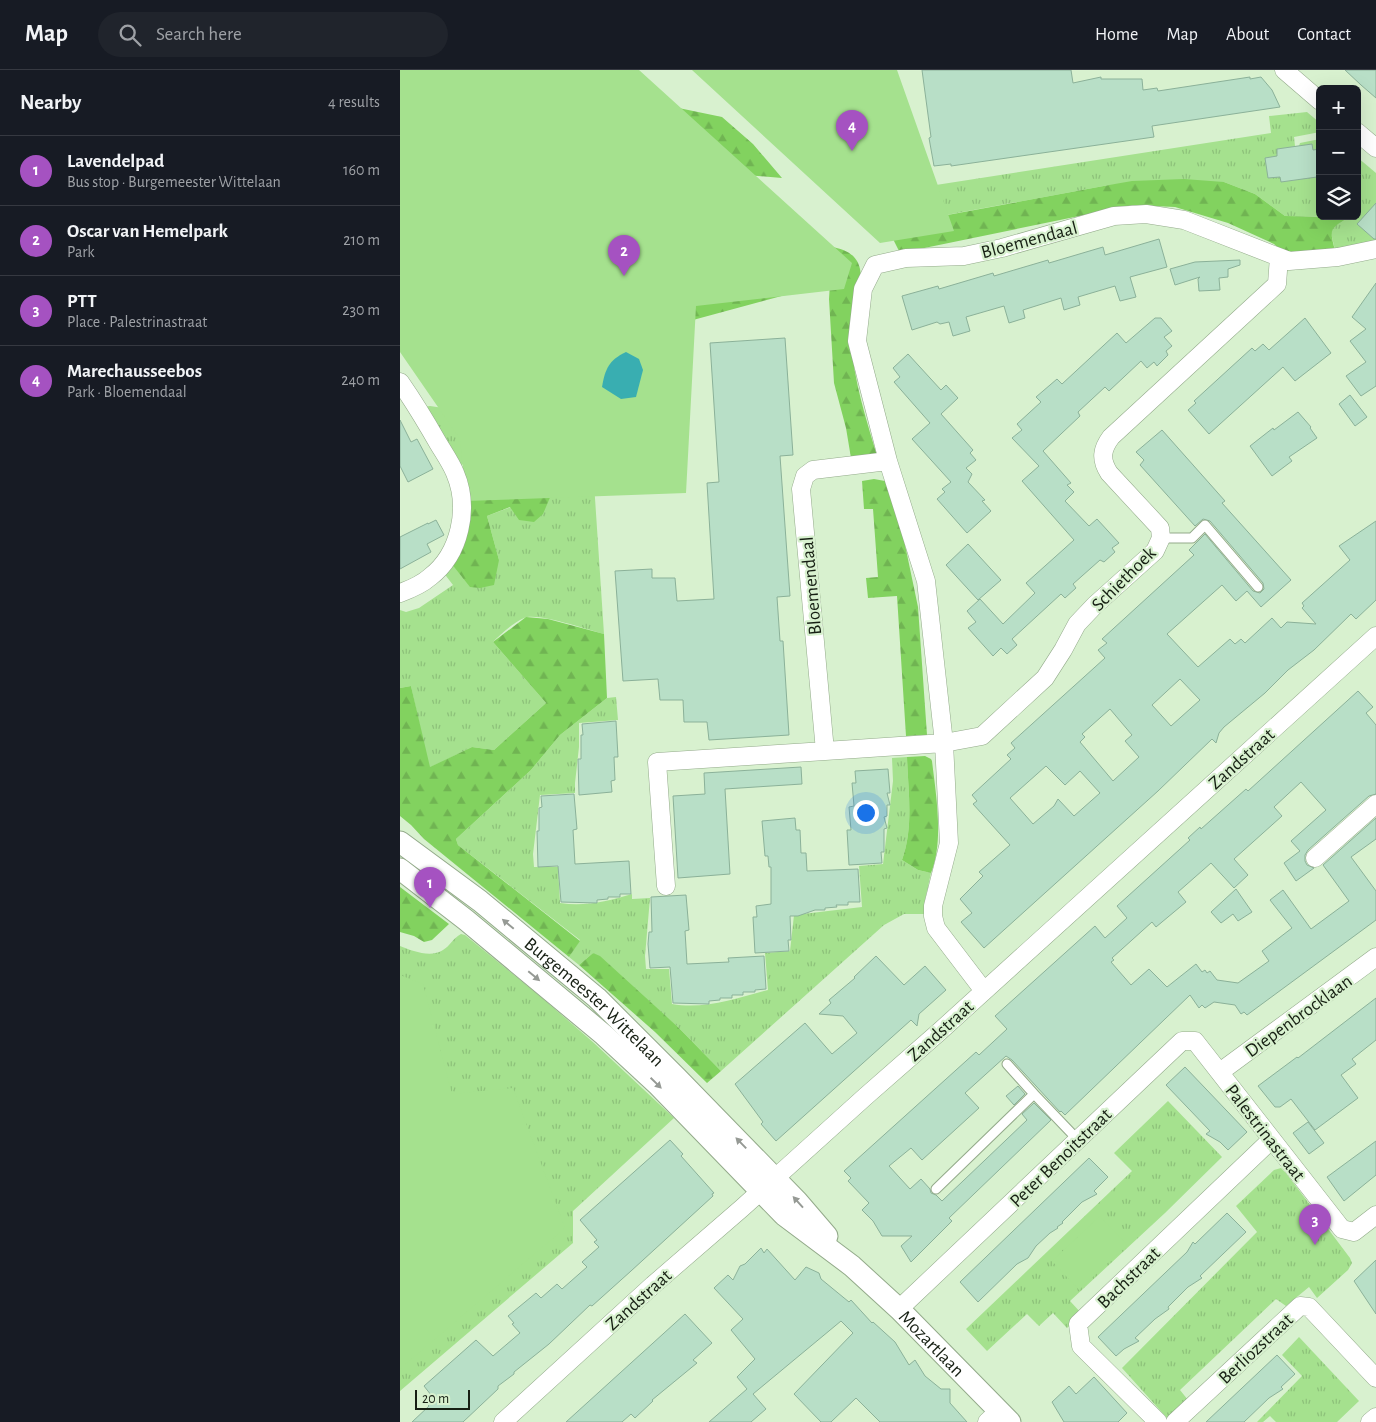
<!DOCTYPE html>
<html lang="en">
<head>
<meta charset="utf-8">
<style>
	:root { --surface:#171b24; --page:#20242c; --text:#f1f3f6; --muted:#9ea1a6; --line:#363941; --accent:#a552c1 }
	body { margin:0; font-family:"Alegreya Sans",sans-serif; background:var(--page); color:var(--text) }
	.controls { position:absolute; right:15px; top:15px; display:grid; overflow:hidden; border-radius:8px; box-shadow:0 5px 20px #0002 }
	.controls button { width:45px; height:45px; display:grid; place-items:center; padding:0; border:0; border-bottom:1px solid var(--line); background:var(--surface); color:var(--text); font:25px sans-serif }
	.scale { position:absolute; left:15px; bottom:12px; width:55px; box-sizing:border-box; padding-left:5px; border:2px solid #161f13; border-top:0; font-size:14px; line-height:18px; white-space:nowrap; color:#161f13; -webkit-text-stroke:4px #d8f1cf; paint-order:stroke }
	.you { position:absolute; left:465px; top:742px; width:18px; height:18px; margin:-12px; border:4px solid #fff; border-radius:50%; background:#1a73e8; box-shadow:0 0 0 8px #1a73e833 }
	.badge { display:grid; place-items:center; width:32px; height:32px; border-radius:50%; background:var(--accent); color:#fff; font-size:16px; font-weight:700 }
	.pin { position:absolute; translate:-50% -41px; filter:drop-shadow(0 1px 2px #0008) }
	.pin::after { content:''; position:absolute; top:26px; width:18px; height:15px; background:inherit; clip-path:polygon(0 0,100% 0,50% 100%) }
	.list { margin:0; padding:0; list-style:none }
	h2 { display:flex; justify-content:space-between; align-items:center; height:65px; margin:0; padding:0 20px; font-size:21px }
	h2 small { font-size:16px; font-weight:400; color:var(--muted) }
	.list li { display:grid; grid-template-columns:32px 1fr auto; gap:15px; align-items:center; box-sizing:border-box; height:70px; padding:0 20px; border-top:1px solid var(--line) }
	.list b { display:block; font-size:19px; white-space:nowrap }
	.list p { margin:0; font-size:16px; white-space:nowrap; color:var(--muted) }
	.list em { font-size:16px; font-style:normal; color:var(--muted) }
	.icon { flex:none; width:28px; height:28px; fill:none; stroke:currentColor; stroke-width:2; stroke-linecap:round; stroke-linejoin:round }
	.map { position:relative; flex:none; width:976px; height:1352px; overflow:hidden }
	header { display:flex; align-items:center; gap:30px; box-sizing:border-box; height:70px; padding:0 25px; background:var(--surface); border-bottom:1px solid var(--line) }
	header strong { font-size:24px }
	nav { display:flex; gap:28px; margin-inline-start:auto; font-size:18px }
	.search { width:350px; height:45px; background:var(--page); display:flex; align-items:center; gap:12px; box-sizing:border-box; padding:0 18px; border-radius:28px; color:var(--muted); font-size:19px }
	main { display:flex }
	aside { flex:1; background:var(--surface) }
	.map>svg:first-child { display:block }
</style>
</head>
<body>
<header>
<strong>Map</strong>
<div class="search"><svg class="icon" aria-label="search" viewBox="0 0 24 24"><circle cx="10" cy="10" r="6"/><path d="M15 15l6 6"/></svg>Search here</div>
<nav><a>Home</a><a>Map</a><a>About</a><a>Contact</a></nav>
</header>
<main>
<aside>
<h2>Nearby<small>4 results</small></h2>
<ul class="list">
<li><span class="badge">1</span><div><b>Lavendelpad</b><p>Bus stop · Burgemeester Wittelaan</p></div><em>160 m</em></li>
<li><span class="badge">2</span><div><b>Oscar van Hemelpark</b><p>Park</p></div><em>210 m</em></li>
<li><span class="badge">3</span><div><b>PTT</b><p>Place · Palestrinastraat</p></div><em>230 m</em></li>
<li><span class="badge">4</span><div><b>Marechausseebos</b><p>Park · Bloemendaal</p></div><em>240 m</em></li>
</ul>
</aside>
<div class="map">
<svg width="976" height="1352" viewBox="0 0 976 1352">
	<defs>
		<pattern id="grass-tufts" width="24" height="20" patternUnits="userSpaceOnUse" patternTransform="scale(1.25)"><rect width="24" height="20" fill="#a5e18e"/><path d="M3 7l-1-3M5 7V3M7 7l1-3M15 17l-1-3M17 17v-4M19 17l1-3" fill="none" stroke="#8dc17a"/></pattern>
		<pattern id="forest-firs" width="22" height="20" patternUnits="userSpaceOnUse" patternTransform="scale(1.25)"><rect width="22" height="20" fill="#82d25f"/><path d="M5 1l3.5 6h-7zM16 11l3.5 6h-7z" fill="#70b452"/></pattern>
	</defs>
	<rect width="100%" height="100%" fill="#d8f1cf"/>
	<path fill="url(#grass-tufts)" d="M907,42L920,53V62L894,67L895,76H899L900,73L920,69V146H885L855,124L824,112L709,115L514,151L523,117L871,63L869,46Z
		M957,87L976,103V171L935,180L931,163L933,157L948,146H957Z
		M30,336L57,340L96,378L57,397L24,337Z
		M194,413L204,564C188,560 137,542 124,548C113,553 101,564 93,572L146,633L94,680L72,677L29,698L11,616L0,618V540L6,542L19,538L53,515L43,502L51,493L99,490L87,446L111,437L154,418Z
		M216,627L218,650L179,653V677L175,713V723L140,725L133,784L134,797H158L160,833C185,837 208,831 232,824V829L250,828L245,886L246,899H269L272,934C304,940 337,928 368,920L365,883L390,881L394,845L462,837L459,796L483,794L493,711L492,688L507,687C508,721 514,757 502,790L518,800L531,803L525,830L526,844H504L484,855L321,1001L278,957L193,883L179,895L169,887L180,870L58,775L56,769L131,700L160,665L207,628Z
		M61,864L65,865L141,927L194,973L274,1048L173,1141V1173L0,1321V876C12,881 31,888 43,880C50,876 53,868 61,864Z
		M768,1031L822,1087L765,1143L670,1231L682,1244L667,1258L653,1243L639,1256L627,1244L587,1281L566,1259L732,1101L714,1083Z
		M881,1098L886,1103L950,1188L952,1193L948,1200L917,1228L909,1217L886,1236L876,1229L780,1320L788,1330L767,1348L722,1298L857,1162L836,1136L874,1100Z
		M899,1267L959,1331L937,1352H876L870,1346L863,1352H857L902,1306L882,1285Z"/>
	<path fill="url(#forest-firs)" d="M245,31L322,47L353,74L382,108L296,101Z
		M784,109L824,112L855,124L885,146L949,147C930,159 929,158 935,180L886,185L874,174L828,153L775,137L733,135L500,183L482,147L515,151L709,115L732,111Z
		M432,177C444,179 457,184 460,199C464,218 451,247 451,268C453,310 467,352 479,392L452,394L446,358L434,313L429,229L430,213L293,250L154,418L143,444L134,452L119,450L110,437L87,446L99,490L94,515L80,518L70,517L51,493L64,424L178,276Z
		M474,409L485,411L504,470L518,537L527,665L506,666L497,526L468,528L466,508L478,507L473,439H464L462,411Z
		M126,547L148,549L204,564L207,628L160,665L131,700L56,769L58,775L180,871L169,887L24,769L11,755L0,746V618L11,616L30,697L72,677L94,680L146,633L93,572Z
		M525,686L531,689L532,691C536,725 544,771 531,803L518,800L502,790C514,757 508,721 507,687Z
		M0,817L49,854L32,870L24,872L14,866L0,862Z
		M193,883L200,886L278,957L321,1001L307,1013L255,962L179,895Z"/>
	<path fill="#a5e18e" d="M0,0H239L452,193L444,219L296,236L286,423L66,431L60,369L0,282Z
		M292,0H497L554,161L480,173Z
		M0,905L23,914L52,1024L113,1018L165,1158L0,1299Z
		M700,1146L727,1175L679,1220L652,1191Z"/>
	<path fill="#39aeb1" d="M226,282L239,289L243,300L236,327L221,329L202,317C205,299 209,290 226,282Z"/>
	<path fill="#b8dfc7" stroke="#8bb199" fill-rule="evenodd" d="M522,0H671L673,13L701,7V9H742L743,20L757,18L758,21L850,7V9L861,7L872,20L880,37L752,56L754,67L551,96V94L534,96L529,68L531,67Z
		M945,0H976V28L961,15Z
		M912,74L913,80L920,79V101L917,102V107L881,112L880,107L868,108L865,88L877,86V79Z
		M976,133V169H974L957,154Z
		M759,169L767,197L730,207L736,227L720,231L715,216L678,227L680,235L664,240L661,228L623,240L625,248L609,253L604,236L566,247L570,261L553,266L549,252L540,254L537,252L512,260L502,226L538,216L539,219L593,203L594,206L648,190L649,193L703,177L705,185Z
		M840,190V195L828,199V207L819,208L820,220L799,221L798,209L800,207L775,215L770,199L795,192Z
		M976,213V316L961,326L946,306L966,292L950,271L966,259L952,247Z
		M755,248H761L772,261L764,267L772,276L766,281L768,285L757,296L754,292L747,298L741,291L709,321L705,317L678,342L680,346L643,381L671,413L667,415L674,422L665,431L689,456L697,449L719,473L712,478L715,482L704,492L700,490L673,514L676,518L665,528L661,524L612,569L617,575L607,584L601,578L593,586L568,558L576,552L567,541L580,529L603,554L635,523L626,513L674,470L622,411L639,396L612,368L622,360L617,354L641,332L636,327L657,309L662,314L717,263L726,273Z
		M905,248L931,283L895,311L883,297L809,364L788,340L796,333L794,331L852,278L855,281L863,274L869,280Z
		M385,268L393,385L380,386L390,526L377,527L380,571H383L389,665L309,670L307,652H284L283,630H260L258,609L223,611L215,501L252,499V508H275L277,531L314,529L307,413L319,412L310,273Z
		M508,284L541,320L546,315L558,328L541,344L573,380L570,383L576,390L566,398L572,404L568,412L585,430L582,431L591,441L567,463L537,429L545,422L542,419L551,412L512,369L530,353L494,312L500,307L493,298Z
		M950,325L967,347L955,356L939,334Z
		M898,342L911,357L910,358L917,368L889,387L892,391L872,406L850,376L873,358L874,360Z
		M0,350L11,372L17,369L33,399L8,412L0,396Z
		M762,360L825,431L822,433L891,510L861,537L847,521L836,531L822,515L767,564L798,597L830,569L835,574L841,569L845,573L872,548L881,558L887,552L916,554L902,538L904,536L902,533L950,490L939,476L976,451V530L956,549L951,544L914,580L888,600L865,623L824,657L819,663L816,673L812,669L758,721L584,878L561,852L572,843L560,829L583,806L579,802L610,775L573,734L577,731L572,725L611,689L607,685L615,678L611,673L705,588L698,580L707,573L702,569L794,485L789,480L805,464L853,521L860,523L864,519L863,513L810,451L803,449L795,456L740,395L744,390L736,382ZM780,609L800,630L771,656L752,635ZM710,639L732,665L725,671L739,687L713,711L680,672L685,667L682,664ZM646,696L665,715L680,701L700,723L674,746L658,729L654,736L633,754L610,728Z
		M36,450L44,465L27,474L31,482L0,499V467L28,453V454Z
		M568,474L601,510L578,530L546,495Z
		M958,621L973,637L966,643L976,655V724L969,726L908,780L905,785V791L907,795L914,798L896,811L884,793L900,781L891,771L926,740L901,712L874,737L882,746L834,789L848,805L834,818L811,793L778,822L786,832L756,857L752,852L712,888L714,890L711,892L731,915L749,899L767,917L796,894L802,902L805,900L807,903L810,901L817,910L838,913L869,891L862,881L892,858L870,830L883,820L911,859L949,831L923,795L976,748V769L951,787L976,821V850L847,945L844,942L841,944L835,935L814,932L805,938L802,935L799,938L790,925L665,1045L661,1041L660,1042L612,990L606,986L565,1023L579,1038L522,1090L511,1078L489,1096L510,1119L521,1109L530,1119L531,1123L536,1125L542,1131L627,1050L622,1044L634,1033L651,1050L549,1148L552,1151L511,1192L501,1176L512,1166H482L473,1151L462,1140L469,1133L448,1111L451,1108L444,1101L576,982L579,985L607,959L595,946L695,856L705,868L727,848L717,836L790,770L788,768L800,757L801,759L846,719L848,721Z
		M216,651L218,687H214L215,710L211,711L212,722L179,725L178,689H181V665H183L182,654Z
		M401,697L402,714L325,719L330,804L278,808L273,726L305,724L304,703Z
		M488,699L490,723H487L490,735H487V746L484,747L487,758L484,759V782H481L482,793L449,795L447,760H451L449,737L454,736L452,713H456L455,701Z
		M174,724L177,759L173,760L175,794L229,791L231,824H220V827H208V829L197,830V833L161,832L158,796L138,797L137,761H139V738L142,737L141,726Z
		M395,748L396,760H400L401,783H406L407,801L458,799L460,832H448V835H436L437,837L425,838V840H415L398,846H390L391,870H388L389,881L355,883L353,847H357L356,836L371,834V797H369L368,786H365L362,751Z
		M836,819L852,842L838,851L833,844L821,853L811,842Z
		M286,825L289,860L285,861L287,894L329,892L328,888L364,886L366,919L355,920V922H343V925H332V928H320V930L309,931V934L273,933L270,897L250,898L248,874L249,862H252L251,827Z
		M476,886L504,915L525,896L546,920L519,944L517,956L511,950L376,1071L361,1054L363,1052L335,1014L405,953L432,984L457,963L443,946L419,944L431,933L429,930L455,908L454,907Z
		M976,928V970L952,989L956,994L941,1005L958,1028L915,1060L891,1029L880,1037H875L858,1016L897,987L898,988Z
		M785,997L847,1062L828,1080L820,1072L806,1064L810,1061L766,1015Z
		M618,1016L625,1024L614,1035L606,1026Z
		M908,1052L924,1073L909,1084L893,1063Z
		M270,1070L283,1084L281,1086L314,1123L312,1124L313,1126L231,1201L192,1236L190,1235L149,1274L114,1302V1304L98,1316V1319L63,1352H12L29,1336L25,1331L31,1325L24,1316L76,1270L93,1286L120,1263L112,1254L114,1253L108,1246L136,1223L141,1228L157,1214L162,1219L187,1197L182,1192L199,1177L194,1172L197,1170L180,1150Z
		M976,1071V1105L944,1131L927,1107Z
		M689,1088L708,1107L694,1121L697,1124L682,1132L662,1152L663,1153L657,1157L658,1158L650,1163L636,1176L628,1188L617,1194L578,1232L560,1212Z
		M827,1143L846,1162L800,1206L802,1208L788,1217L768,1237L769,1239L755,1249L735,1268L739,1271L724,1279L716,1286L698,1267L787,1182L793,1172L795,1174Z
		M361,1178L364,1183L367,1179L395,1210L406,1197L419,1203L421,1209L449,1232L451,1230L472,1253L473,1252L495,1272L509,1295L515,1290L525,1306L541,1319H550V1333L567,1352H480L456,1328L431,1352H421L394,1324L453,1263L441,1251L353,1324L366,1339L351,1352H309L347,1319L337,1307L355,1289L331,1260L343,1249L314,1218L328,1205L333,1210L340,1196L345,1194Z
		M976,1190V1244L954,1211Z
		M285,1244L312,1273L293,1290L297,1293L252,1330L253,1331L235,1348L231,1344L222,1352H166Z
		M877,1285L895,1304L881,1317L883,1319L869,1328L844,1352H806Z
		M694,1307L727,1343L718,1352H664L652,1332L669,1316L676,1324Z"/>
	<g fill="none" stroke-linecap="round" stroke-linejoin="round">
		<defs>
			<path id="service" d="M761,468H792L805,455L858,517
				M607,994L634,1024
				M536,1119L634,1024L677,1069"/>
			<path id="minor" d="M884,0L920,31
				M957,62L976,78
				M0,312C14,332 26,352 38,373C44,383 51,393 55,403C70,438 60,484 30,507C21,515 11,519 0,523
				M425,681L544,673L582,666L645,608L663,580L677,554L695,535L755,481L761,468L760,458L709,403C700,389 702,379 711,367L877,214L879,187
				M915,788L976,734
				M266,816L257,692L425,681L401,419L405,406L413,400L488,391
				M584,921L536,858L533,846V836L549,773L544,673L526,511L488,391L457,271L463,219L475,195L506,188L564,186L602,178L714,146L746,144L784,150L889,191L938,187L976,179
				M820,1002L976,887
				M499,1239L782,971H795L942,1159L954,1162L976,1145
				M103,1352L253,1215L342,1138L466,1026L539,962L976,566
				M587,1352L599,1341
				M758,1352L681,1276L678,1254L871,1070
				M775,1352L900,1236L909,1237L976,1308
				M970,1352L976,1347"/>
			<g id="tertiary">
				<path id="s1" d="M0,772L80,831L197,928L276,1007L397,1131L427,1166"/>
				<path id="s2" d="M0,799L66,850L204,965L257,1014L384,1145L452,1196L499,1239L610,1352"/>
			</g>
		</defs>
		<use href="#service" stroke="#93aa8a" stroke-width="11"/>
		<use href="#minor" stroke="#93aa8a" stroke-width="19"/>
		<use href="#tertiary" stroke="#93aa8a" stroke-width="23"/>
		<use href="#service" stroke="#fff" stroke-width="9"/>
		<use href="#minor" stroke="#fff" stroke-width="18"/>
		<use href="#tertiary" stroke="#fff" stroke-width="21"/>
	</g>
	<defs><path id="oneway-solid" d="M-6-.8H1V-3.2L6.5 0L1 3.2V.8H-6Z" transform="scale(1.25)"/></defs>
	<g fill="#969a95">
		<use href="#oneway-solid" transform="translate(108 854) rotate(-140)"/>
		<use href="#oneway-solid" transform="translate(134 906) rotate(40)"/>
		<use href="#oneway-solid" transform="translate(256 1013) rotate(44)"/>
		<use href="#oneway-solid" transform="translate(341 1073) rotate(-134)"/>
		<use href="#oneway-solid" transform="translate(398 1132) rotate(-132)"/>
	</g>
	<g text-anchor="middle" stroke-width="4.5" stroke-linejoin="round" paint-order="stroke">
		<g font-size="19" fill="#161f13" stroke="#d8f1cf">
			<text transform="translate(629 169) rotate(-15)" y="7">Bloemendaal</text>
			<text transform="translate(723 508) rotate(-45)" y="7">Schiethoek</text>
			<text transform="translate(410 516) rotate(-95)" y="7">Bloemendaal</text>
			<text transform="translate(841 688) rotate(-42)" y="7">Zandstraat</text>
			<text dy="7" stroke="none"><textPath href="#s1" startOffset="252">Burgemeester Wittelaan</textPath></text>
			<text transform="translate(898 945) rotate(-36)" y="7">Diepenbrocklaan</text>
			<text transform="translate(540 960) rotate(-42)" y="7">Zandstraat</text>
			<text transform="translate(866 1062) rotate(52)" y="7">Palestrinastraat</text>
			<text transform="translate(660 1087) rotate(-44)" y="7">Peter Benoitstraat</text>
			<text transform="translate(728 1207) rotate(-44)" y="7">Bachstraat</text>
			<text transform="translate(238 1229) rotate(-42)" y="7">Zandstraat</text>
			<text dy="7" stroke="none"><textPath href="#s2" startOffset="714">Mozartlaan</textPath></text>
			<text transform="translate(855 1278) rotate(-43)" y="7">Berliozstraat</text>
		</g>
	</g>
</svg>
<div class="controls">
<button>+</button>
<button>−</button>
<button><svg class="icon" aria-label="layers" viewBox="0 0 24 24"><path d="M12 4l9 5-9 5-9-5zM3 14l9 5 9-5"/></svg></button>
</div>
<div class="scale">20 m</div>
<div class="you"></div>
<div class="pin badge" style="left:30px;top:838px">1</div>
<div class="pin badge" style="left:224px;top:206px">2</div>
<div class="pin badge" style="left:915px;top:1175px">3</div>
<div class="pin badge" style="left:452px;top:81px">4</div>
</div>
</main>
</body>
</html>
